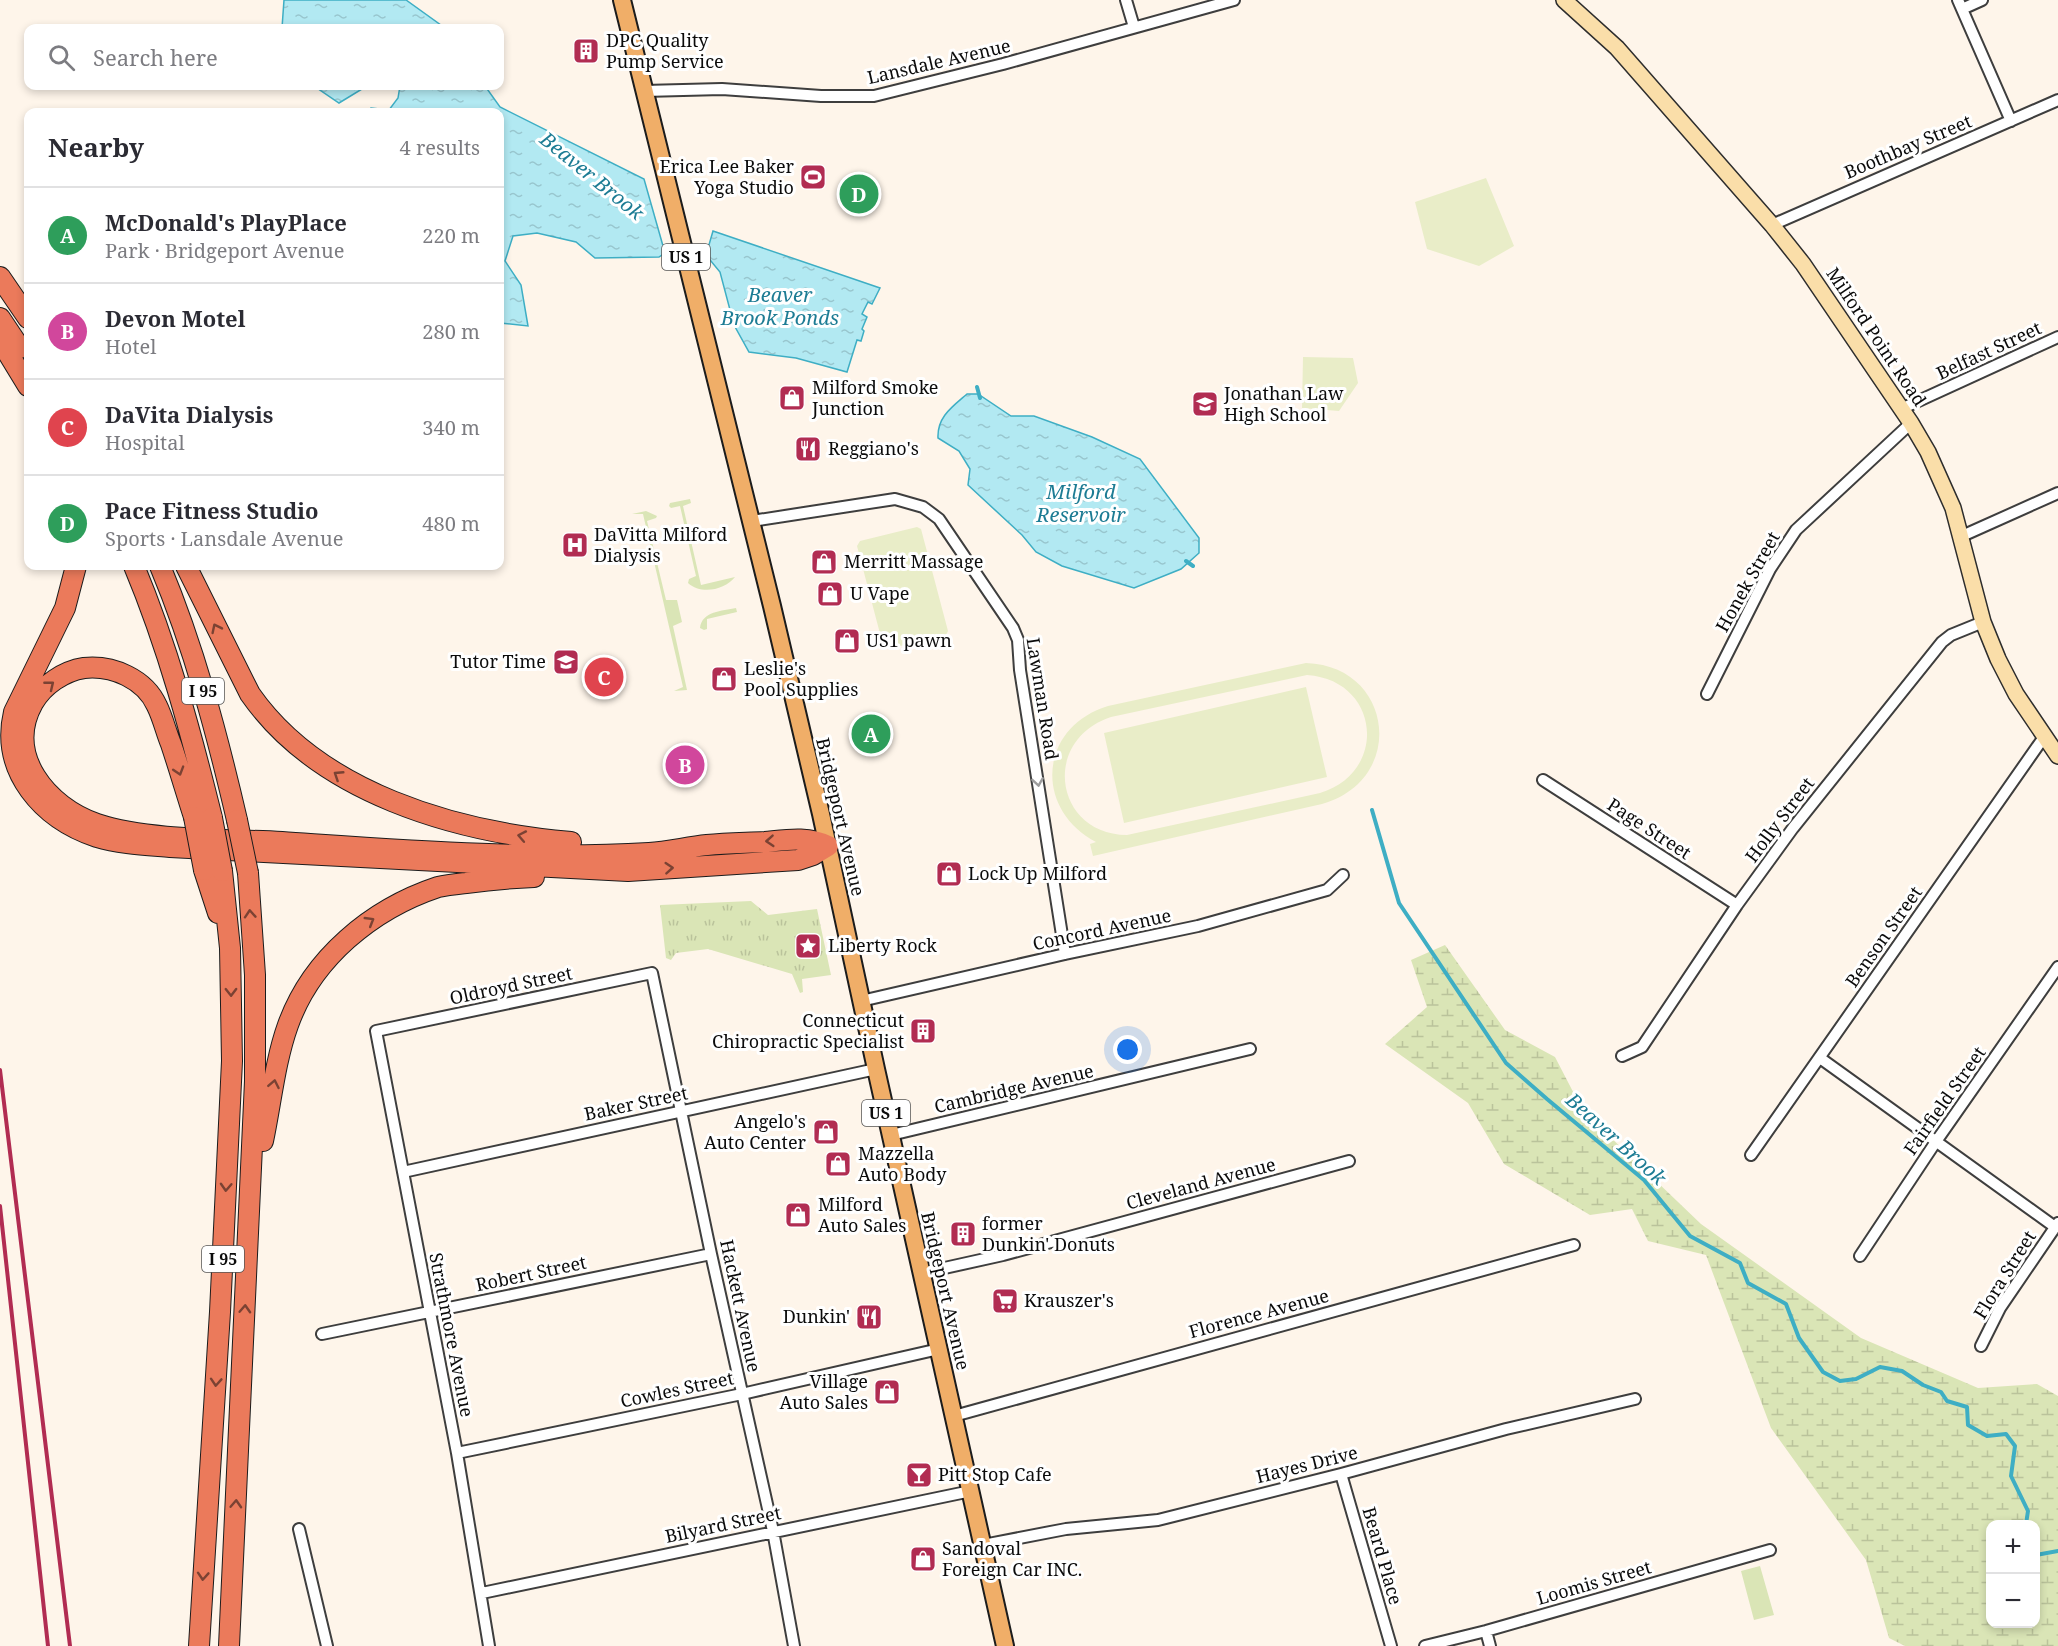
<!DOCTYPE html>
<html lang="en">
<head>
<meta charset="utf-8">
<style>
	:root { --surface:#fff; --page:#f2f2f3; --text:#2b2b33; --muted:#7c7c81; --line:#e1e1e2; --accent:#2563eb }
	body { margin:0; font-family:"Noto Serif",serif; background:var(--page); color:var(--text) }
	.controls { position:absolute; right:18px; bottom:18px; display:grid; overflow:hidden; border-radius:12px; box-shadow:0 3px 9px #0003 }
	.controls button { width:54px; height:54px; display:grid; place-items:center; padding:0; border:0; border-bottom:2px solid var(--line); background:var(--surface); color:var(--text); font:30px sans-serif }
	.you { position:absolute; left:1128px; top:1050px; width:21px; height:21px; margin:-15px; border:4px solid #fff; border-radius:50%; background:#1a73e8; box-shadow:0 0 0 9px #1a73e833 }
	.badge { display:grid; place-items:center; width:39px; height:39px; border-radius:50%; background:var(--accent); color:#fff; font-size:20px; font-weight:700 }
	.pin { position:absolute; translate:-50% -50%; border:3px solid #fff; box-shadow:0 2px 6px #0006 }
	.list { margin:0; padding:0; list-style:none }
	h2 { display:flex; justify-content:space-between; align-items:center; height:78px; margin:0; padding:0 24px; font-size:26px }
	h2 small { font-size:20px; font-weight:400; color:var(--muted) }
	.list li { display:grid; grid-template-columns:39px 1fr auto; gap:18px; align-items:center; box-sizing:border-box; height:96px; padding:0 24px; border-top:2px solid var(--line) }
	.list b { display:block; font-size:22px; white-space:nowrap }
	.list p { margin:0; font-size:20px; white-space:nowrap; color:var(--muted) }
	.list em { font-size:20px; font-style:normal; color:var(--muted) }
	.icon { flex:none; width:33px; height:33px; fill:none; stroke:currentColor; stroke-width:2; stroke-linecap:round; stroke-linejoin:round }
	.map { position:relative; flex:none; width:2058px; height:1646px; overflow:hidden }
	.search { position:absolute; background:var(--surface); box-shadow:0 3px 9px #0003; left:24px; top:24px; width:480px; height:66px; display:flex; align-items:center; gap:15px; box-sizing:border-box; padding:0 21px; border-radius:12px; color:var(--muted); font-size:22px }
	.panel { position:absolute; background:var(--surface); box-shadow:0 3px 9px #0003; left:24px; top:108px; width:480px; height:462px; border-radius:12px }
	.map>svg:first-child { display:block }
</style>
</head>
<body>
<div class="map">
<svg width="2058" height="1646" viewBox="0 0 2058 1646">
	<defs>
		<pattern id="wetland-marsh" width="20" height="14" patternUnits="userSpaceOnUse" patternTransform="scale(1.5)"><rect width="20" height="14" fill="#dae5b6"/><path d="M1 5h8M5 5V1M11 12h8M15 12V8" fill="none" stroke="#bac39b"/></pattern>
		<pattern id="park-tufts" width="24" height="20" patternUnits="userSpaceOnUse" patternTransform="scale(1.5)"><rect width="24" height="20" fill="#dae5b6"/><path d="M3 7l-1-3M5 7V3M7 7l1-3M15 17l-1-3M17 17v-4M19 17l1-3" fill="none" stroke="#bac39b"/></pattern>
		<pattern id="water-ripples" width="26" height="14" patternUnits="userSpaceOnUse" patternTransform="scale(1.5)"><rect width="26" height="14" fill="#b2e9f2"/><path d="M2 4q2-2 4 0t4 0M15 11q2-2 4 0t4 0" fill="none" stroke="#98c6ce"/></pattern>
	</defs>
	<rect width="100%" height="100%" fill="#fef5ea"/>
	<path fill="#dae5b6" d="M690,499L691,503L683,506L701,585L735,577C725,590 701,595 688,583L689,579L696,576L680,506L671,508L669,506L670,503Z
		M646,511L657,516L656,518L647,521L666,600H677L682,622L673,626L687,690L674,691L683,687L643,514H632Z
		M736,608L737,612L707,619V629L704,630L700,628C702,611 722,611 736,608Z
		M1760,1566L1774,1615L1754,1620L1741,1571Z"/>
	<path fill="url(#wetland-marsh)" fill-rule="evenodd" d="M1445,945L1505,1030L1555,1057L1583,1111L1701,1224L1861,1338L1978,1388L2037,1384L2058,1396V1646H1905L1889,1638L1866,1560L1771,1428L1706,1255L1648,1241L1632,1209L1590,1215L1504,1164L1468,1103L1385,1044L1427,1007L1411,960ZM1990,1524H2036V1624H1990Z"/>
	<path fill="url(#park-tufts)" d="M751,901L768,915L817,909L831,975L802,979L803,992L800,993L792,974L708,949L676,953L671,960L666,958L660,905Z"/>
	<path fill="#e9edc8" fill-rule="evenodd" d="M1486,178L1514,246L1479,266L1427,249L1415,202Z
		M1303,357L1353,358L1358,383L1339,411L1302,408Z
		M917,527L921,529L948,631L946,635L888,649L883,645L857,546L860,541Z
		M1306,663C1394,666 1407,780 1322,804L1093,856L1090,844L1096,842C1033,809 1039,727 1108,706ZM1307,675C1380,680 1389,772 1320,793L1127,835C1054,834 1041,740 1111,717Z
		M1306,687L1327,777L1124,823L1104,733Z"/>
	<path fill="url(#water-ripples)" stroke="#3eaec4" stroke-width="1.5" d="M284,0H406L445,28H282Z
		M314,86H367L339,103Z
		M400,86H485L500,107L644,179L665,253L659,257L595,258L576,242L537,233L513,236L505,261L521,285L528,326L500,323V112H366L371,108L389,110L398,98Z
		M713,231L880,288L872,304L868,302L862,314L867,317L862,329L864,331L861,341L857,340L847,372L796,358L749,352L734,325L720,272L706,255Z
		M967,394H978L1011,416H1034L1092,437L1140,459L1199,538V553L1181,569L1134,588L1062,566L1036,552L1022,535L968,485L970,469L959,451L938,438C937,417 952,407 967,394Z"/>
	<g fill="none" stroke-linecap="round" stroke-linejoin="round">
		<path stroke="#3eaec4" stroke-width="4" d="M977,387L980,398
			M1186,561L1193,566
			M1372,810L1399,903L1506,1063L1547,1099L1644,1180L1690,1236L1740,1263L1748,1283L1786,1304L1799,1338L1823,1372L1840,1381L1856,1379L1880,1367L1902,1371L1923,1385L1941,1392L1947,1401L1967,1407L1968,1425L1987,1436L2006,1434L2015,1446L2011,1476L2028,1511L2026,1524
			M2036,1555L2058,1551"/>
		<defs>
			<path id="street" d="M1126,0L1134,27
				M1958,0L2011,121
				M1962,9L1982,0
				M644,91L722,89L821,96H874L1003,64L1234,0
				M1772,225L2058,100
				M1901,409L2058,337
				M752,521L895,499L923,507L939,519L1013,628L1018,640L1020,670L1065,954
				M1962,536L2058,493
				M1707,694L1770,569L1796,530L1911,423
				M1543,780L1737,905
				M861,1001L1065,954L1198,926L1327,890L1343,875
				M1622,1056L1642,1047L1737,905L1793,828L1942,642L1951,635L1983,622
				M1820,1058L2055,1227
				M891,1135L1250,1049
				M1751,1155L2044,737
				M403,1172L876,1069
				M1860,1256L1935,1143L2058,967
				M922,1273L1003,1255L1349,1161
				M322,1334L711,1254
				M1981,1346L2000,1308L2058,1223
				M954,1416L1574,1245
				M457,1453L742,1394L939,1349
				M1341,1474L1391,1646
				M299,1529L327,1646
				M983,1545L1066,1529L1158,1520L1341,1474L1506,1429L1635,1399
				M482,1593L971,1491
				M1486,1631L1490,1646
				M489,1646L457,1453L376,1031L652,973L711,1254L773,1531L794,1646
				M1425,1646L1486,1631L1770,1550"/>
			<path id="secondary" d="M1564,0L1617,48L1772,225L1803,264L1911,423L1928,452L1953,508L1983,622L1998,659L2016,694L2058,756"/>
			<path id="primary" d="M622,0L772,606L821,814L876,1069L1005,1646"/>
			<path id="highway" d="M0,277L28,318
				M0,318L20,348
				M0,340L28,386
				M76,566L65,608L14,712C0,772 43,819 97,837C120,844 146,845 170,847L628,871L798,860L813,855L828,846C808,836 786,840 765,842C745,843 726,843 707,845C687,847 668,852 649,853C528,860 402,850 282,842C226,839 149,841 97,824C47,807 4,755 33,703C43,685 64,671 84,668C113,665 145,679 157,706C163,718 166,732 171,744C179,768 186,792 194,817
				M134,566C168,647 191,733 212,818
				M160,566C194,647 217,734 237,820
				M186,566L250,694C319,793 455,832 571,842
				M204,870L218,913
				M263,1141C271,1103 275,1061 288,1025C312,958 372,909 438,887C447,885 457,884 466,883C488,880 511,878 534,877
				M199,1646L220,1312L232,1061L230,948L222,871
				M229,1646L255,1081V975L248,873"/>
		</defs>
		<use href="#street" stroke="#3e3e3e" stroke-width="14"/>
		<use href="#secondary" stroke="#2d2d2d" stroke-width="18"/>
		<use href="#primary" stroke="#1c1c1c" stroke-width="20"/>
		<use href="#highway" stroke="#1c1c1c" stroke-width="22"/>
		<use href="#street" stroke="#fff" stroke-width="10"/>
		<use href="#secondary" stroke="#fadea9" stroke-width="15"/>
		<use href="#primary" stroke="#f0ae68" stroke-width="16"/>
		<use href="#highway" stroke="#eb7a5b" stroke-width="20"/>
		<path stroke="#b12c52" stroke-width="4" d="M0,1070L70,1646
			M0,1206L48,1646"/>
		<defs>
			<path id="highway-bridge" d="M194,817L204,870
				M212,818L222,871
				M237,820L248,873"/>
		</defs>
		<use href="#highway-bridge" stroke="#1c1c1c" stroke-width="22" stroke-linecap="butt"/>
		<use href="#highway-bridge" stroke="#eb7a5b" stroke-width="20"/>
	</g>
	<defs><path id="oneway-chevron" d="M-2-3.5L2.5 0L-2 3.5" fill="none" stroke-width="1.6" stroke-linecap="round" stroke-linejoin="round" transform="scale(1.5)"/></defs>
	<g stroke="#7b4233">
		<use href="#oneway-chevron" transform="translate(216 628) rotate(-116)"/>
		<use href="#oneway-chevron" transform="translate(50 685) rotate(-39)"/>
		<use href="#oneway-chevron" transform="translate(179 771) rotate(73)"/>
		<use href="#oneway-chevron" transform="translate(338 775) rotate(-147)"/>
		<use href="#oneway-chevron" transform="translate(522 836) rotate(-169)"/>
		<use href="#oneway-chevron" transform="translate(770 841) rotate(176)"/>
		<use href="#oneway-chevron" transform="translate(669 868) rotate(-4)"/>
		<use href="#oneway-chevron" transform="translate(250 914) rotate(-94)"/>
		<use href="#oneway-chevron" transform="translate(370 921) rotate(-31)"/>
		<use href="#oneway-chevron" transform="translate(231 992) rotate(89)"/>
		<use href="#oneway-chevron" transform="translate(274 1084) rotate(-79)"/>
		<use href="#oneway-chevron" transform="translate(226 1187) rotate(93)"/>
		<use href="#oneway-chevron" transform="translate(245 1309) rotate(-87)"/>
		<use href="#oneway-chevron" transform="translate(216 1382) rotate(94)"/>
		<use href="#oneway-chevron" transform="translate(236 1504) rotate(-87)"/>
		<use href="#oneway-chevron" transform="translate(203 1576) rotate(94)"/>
	</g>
	<use stroke="#9d9d9d" href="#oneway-chevron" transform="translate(1038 782) rotate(81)"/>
	<defs>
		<symbol id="building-square" viewBox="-11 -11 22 22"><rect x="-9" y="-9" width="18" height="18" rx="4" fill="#b12c52" stroke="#fff"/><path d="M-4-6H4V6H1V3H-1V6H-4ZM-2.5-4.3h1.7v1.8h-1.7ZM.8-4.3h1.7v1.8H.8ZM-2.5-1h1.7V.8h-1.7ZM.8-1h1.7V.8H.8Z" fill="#fff"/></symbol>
		<symbol id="stadium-square" viewBox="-11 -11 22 22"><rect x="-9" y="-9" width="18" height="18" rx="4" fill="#b12c52" stroke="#fff"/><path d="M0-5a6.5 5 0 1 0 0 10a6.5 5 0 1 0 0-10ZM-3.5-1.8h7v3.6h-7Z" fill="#fff"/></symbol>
		<symbol id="shop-square" viewBox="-11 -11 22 22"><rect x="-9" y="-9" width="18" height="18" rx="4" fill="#b12c52" stroke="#fff"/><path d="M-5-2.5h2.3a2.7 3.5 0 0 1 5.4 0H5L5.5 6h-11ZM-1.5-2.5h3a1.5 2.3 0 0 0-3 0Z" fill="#fff"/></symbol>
		<symbol id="school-square" viewBox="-11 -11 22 22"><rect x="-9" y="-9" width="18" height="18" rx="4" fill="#b12c52" stroke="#fff"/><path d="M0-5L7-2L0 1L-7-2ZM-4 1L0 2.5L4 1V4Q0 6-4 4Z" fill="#fff"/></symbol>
		<symbol id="restaurant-square" viewBox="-11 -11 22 22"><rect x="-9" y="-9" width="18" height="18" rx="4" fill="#b12c52" stroke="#fff"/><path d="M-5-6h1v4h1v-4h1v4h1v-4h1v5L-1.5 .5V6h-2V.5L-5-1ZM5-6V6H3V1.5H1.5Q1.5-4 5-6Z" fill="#fff"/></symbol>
		<symbol id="hospital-square" viewBox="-11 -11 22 22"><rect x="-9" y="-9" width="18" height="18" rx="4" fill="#b12c52" stroke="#fff"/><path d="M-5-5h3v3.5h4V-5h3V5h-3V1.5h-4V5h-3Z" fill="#fff"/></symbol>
		<symbol id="sight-square" viewBox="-11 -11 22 22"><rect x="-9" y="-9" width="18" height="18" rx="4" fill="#b12c52" stroke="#fff"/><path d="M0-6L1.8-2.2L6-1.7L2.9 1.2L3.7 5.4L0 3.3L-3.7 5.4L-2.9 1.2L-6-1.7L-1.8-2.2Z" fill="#fff"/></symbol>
		<symbol id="supermarket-square" viewBox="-11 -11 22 22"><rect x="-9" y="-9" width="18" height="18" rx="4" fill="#b12c52" stroke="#fff"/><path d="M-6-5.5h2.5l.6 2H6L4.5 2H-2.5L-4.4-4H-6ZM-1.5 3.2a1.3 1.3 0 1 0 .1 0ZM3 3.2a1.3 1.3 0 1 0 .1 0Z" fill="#fff"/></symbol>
		<symbol id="bar-square" viewBox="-11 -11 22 22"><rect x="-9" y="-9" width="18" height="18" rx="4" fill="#b12c52" stroke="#fff"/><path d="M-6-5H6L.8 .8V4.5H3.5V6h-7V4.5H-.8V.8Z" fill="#fff"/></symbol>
	</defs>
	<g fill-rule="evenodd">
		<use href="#building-square" x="571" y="36" width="30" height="30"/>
		<use href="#stadium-square" x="798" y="162" width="30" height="30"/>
		<use href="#shop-square" x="777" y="383" width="30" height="30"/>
		<use href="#school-square" x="1190" y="389" width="30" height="30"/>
		<use href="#restaurant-square" x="793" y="434" width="30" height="30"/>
		<use href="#hospital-square" x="560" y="530" width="30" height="30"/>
		<use href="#shop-square" x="809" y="547" width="30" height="30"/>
		<use href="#shop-square" x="815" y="579" width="30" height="30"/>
		<use href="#shop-square" x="832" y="626" width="30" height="30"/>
		<use href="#school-square" x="551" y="647" width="30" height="30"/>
		<use href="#shop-square" x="709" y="664" width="30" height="30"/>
		<use href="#shop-square" x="934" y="859" width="30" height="30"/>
		<use href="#sight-square" x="793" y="931" width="30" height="30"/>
		<use href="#building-square" x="908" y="1016" width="30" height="30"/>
		<use href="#shop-square" x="811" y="1117" width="30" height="30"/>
		<use href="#shop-square" x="823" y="1149" width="30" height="30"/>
		<use href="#shop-square" x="783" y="1200" width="30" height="30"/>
		<use href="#building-square" x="948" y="1219" width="30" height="30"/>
		<use href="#supermarket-square" x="990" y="1286" width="30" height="30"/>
		<use href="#restaurant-square" x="854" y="1302" width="30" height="30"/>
		<use href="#shop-square" x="872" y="1377" width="30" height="30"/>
		<use href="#bar-square" x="904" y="1460" width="30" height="30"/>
		<use href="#shop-square" x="908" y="1544" width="30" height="30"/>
	</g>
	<g text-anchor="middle" stroke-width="6" stroke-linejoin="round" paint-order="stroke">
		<g fill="#fff" stroke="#545454" stroke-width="1.5">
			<rect x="662" y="244" width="48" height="26" rx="4.5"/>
			<rect x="182" y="678" width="42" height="26" rx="4.5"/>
			<rect x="862" y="1100" width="48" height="26" rx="4.5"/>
			<rect x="202" y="1246" width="42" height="26" rx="4.5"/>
		</g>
		<g font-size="16" font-weight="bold" fill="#0b0b0b">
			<text x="686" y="263">US 1</text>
			<text x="203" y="697">I 95</text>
			<text x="886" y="1119">US 1</text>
			<text x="223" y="1265">I 95</text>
		</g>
		<g font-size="18" fill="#0b0b0b" stroke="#fff" text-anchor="start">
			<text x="606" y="47">DPC Quality<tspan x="606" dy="21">Pump Service</tspan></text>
			<text x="794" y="173" text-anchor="end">Erica Lee Baker<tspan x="794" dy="21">Yoga Studio</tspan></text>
			<text x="812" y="394">Milford Smoke<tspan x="812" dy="21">Junction</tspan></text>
			<text x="1224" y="400">Jonathan Law<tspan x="1224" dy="21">High School</tspan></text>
			<text x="828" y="455">Reggiano's</text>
			<text x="594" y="541">DaVitta Milford<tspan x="594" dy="21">Dialysis</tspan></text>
			<text x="844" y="568">Merritt Massage</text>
			<text x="850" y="600">U Vape</text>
			<text x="866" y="647">US1 pawn</text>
			<text x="546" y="668" text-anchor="end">Tutor Time</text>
			<text x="744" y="675">Leslie's<tspan x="744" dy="21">Pool Supplies</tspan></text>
			<text x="968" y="880">Lock Up Milford</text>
			<text x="828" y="952">Liberty Rock</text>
			<text x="904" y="1027" text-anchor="end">Connecticut<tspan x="904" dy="21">Chiropractic Specialist</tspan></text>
			<text x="806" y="1128" text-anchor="end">Angelo's<tspan x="806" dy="21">Auto Center</tspan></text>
			<text x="858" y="1160">Mazzella<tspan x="858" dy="21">Auto Body</tspan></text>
			<text x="818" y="1211">Milford<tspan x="818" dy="21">Auto Sales</tspan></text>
			<text x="982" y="1230">former<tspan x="982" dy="21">Dunkin' Donuts</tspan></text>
			<text x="1024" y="1307">Krauszer's</text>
			<text x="850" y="1323" text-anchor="end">Dunkin'</text>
			<text x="868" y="1388" text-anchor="end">Village<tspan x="868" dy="21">Auto Sales</tspan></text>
			<text x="938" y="1481">Pitt Stop Cafe</text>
			<text x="942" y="1555">Sandoval<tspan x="942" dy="21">Foreign Car INC.</tspan></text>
		</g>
		<g font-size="18" fill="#0b0b0b" stroke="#fff">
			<text transform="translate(939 62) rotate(-13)" y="6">Lansdale Avenue</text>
			<text transform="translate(1908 147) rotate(-23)" y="6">Boothbay Street</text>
			<text transform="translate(1876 337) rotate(56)" y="6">Milford Point Road</text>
			<text transform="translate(1989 351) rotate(-25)" y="6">Belfast Street</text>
			<text transform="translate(1748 582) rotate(-61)" y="6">Honek Street</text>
			<text transform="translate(1042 699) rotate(81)" y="6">Lawman Road</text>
			<text transform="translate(840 817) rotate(77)" y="6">Bridgeport Avenue</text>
			<text transform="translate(1780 820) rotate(-53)" y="6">Holly Street</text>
			<text transform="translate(1649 829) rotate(33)" y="6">Page Street</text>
			<text transform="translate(1102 930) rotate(-12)" y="6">Concord Avenue</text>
			<text transform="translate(1884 937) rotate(-55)" y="6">Benson Street</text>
			<text transform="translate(511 986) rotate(-12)" y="6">Oldroyd Street</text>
			<text transform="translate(1014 1089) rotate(-13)" y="6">Cambridge Avenue</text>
			<text transform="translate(1945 1101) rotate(-55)" y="6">Fairfield Street</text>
			<text transform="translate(636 1104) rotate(-12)" y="6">Baker Street</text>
			<text transform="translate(1201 1184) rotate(-15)" y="6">Cleveland Avenue</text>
			<text transform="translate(531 1274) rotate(-12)" y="6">Robert Street</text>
			<text transform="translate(2005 1275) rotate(-58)" y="6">Flora Street</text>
			<text transform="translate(945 1291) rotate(77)" y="6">Bridgeport Avenue</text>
			<text transform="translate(740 1306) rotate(78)" y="6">Hackett Avenue</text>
			<text transform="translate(1259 1314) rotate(-15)" y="6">Florence Avenue</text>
			<text transform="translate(451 1335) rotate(79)" y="6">Strathmore Avenue</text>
			<text transform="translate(677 1390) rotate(-12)" y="6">Cowles Street</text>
			<text transform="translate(1307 1465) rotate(-14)" y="6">Hayes Drive</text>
			<text transform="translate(723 1525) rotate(-12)" y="6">Bilyard Street</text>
			<text transform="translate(1382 1556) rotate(74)" y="6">Beard Place</text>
			<text transform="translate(1594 1583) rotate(-16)" y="6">Loomis Street</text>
		</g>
		<g font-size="20" font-style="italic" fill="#1d7c94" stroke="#fff">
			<text transform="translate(592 176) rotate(39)" y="7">Beaver Brook</text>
			<text x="780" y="302">Beaver<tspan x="780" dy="23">Brook Ponds</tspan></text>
			<text x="1081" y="499">Milford<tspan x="1081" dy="23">Reservoir</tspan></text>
			<text transform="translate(1616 1139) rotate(42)" y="7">Beaver Brook</text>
		</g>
	</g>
</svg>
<div class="controls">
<button>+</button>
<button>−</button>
</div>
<div class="you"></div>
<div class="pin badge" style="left:871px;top:734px;background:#2e9e5b">A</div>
<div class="pin badge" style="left:685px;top:765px;background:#d1479c">B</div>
<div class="pin badge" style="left:604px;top:677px;background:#e0444e">C</div>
<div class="pin badge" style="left:859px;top:194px;background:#2e9e5b">D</div>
<div class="search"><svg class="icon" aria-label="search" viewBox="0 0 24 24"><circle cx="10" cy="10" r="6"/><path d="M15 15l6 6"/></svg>Search here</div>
<section class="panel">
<h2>Nearby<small>4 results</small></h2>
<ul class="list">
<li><span class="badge" style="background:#2e9e5b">A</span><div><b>McDonald's PlayPlace</b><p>Park · Bridgeport Avenue</p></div><em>220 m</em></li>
<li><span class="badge" style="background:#d1479c">B</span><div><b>Devon Motel</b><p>Hotel</p></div><em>280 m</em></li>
<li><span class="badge" style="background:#e0444e">C</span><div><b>DaVita Dialysis</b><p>Hospital</p></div><em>340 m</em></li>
<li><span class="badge" style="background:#2e9e5b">D</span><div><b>Pace Fitness Studio</b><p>Sports · Lansdale Avenue</p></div><em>480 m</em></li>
</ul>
</section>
</div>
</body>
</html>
